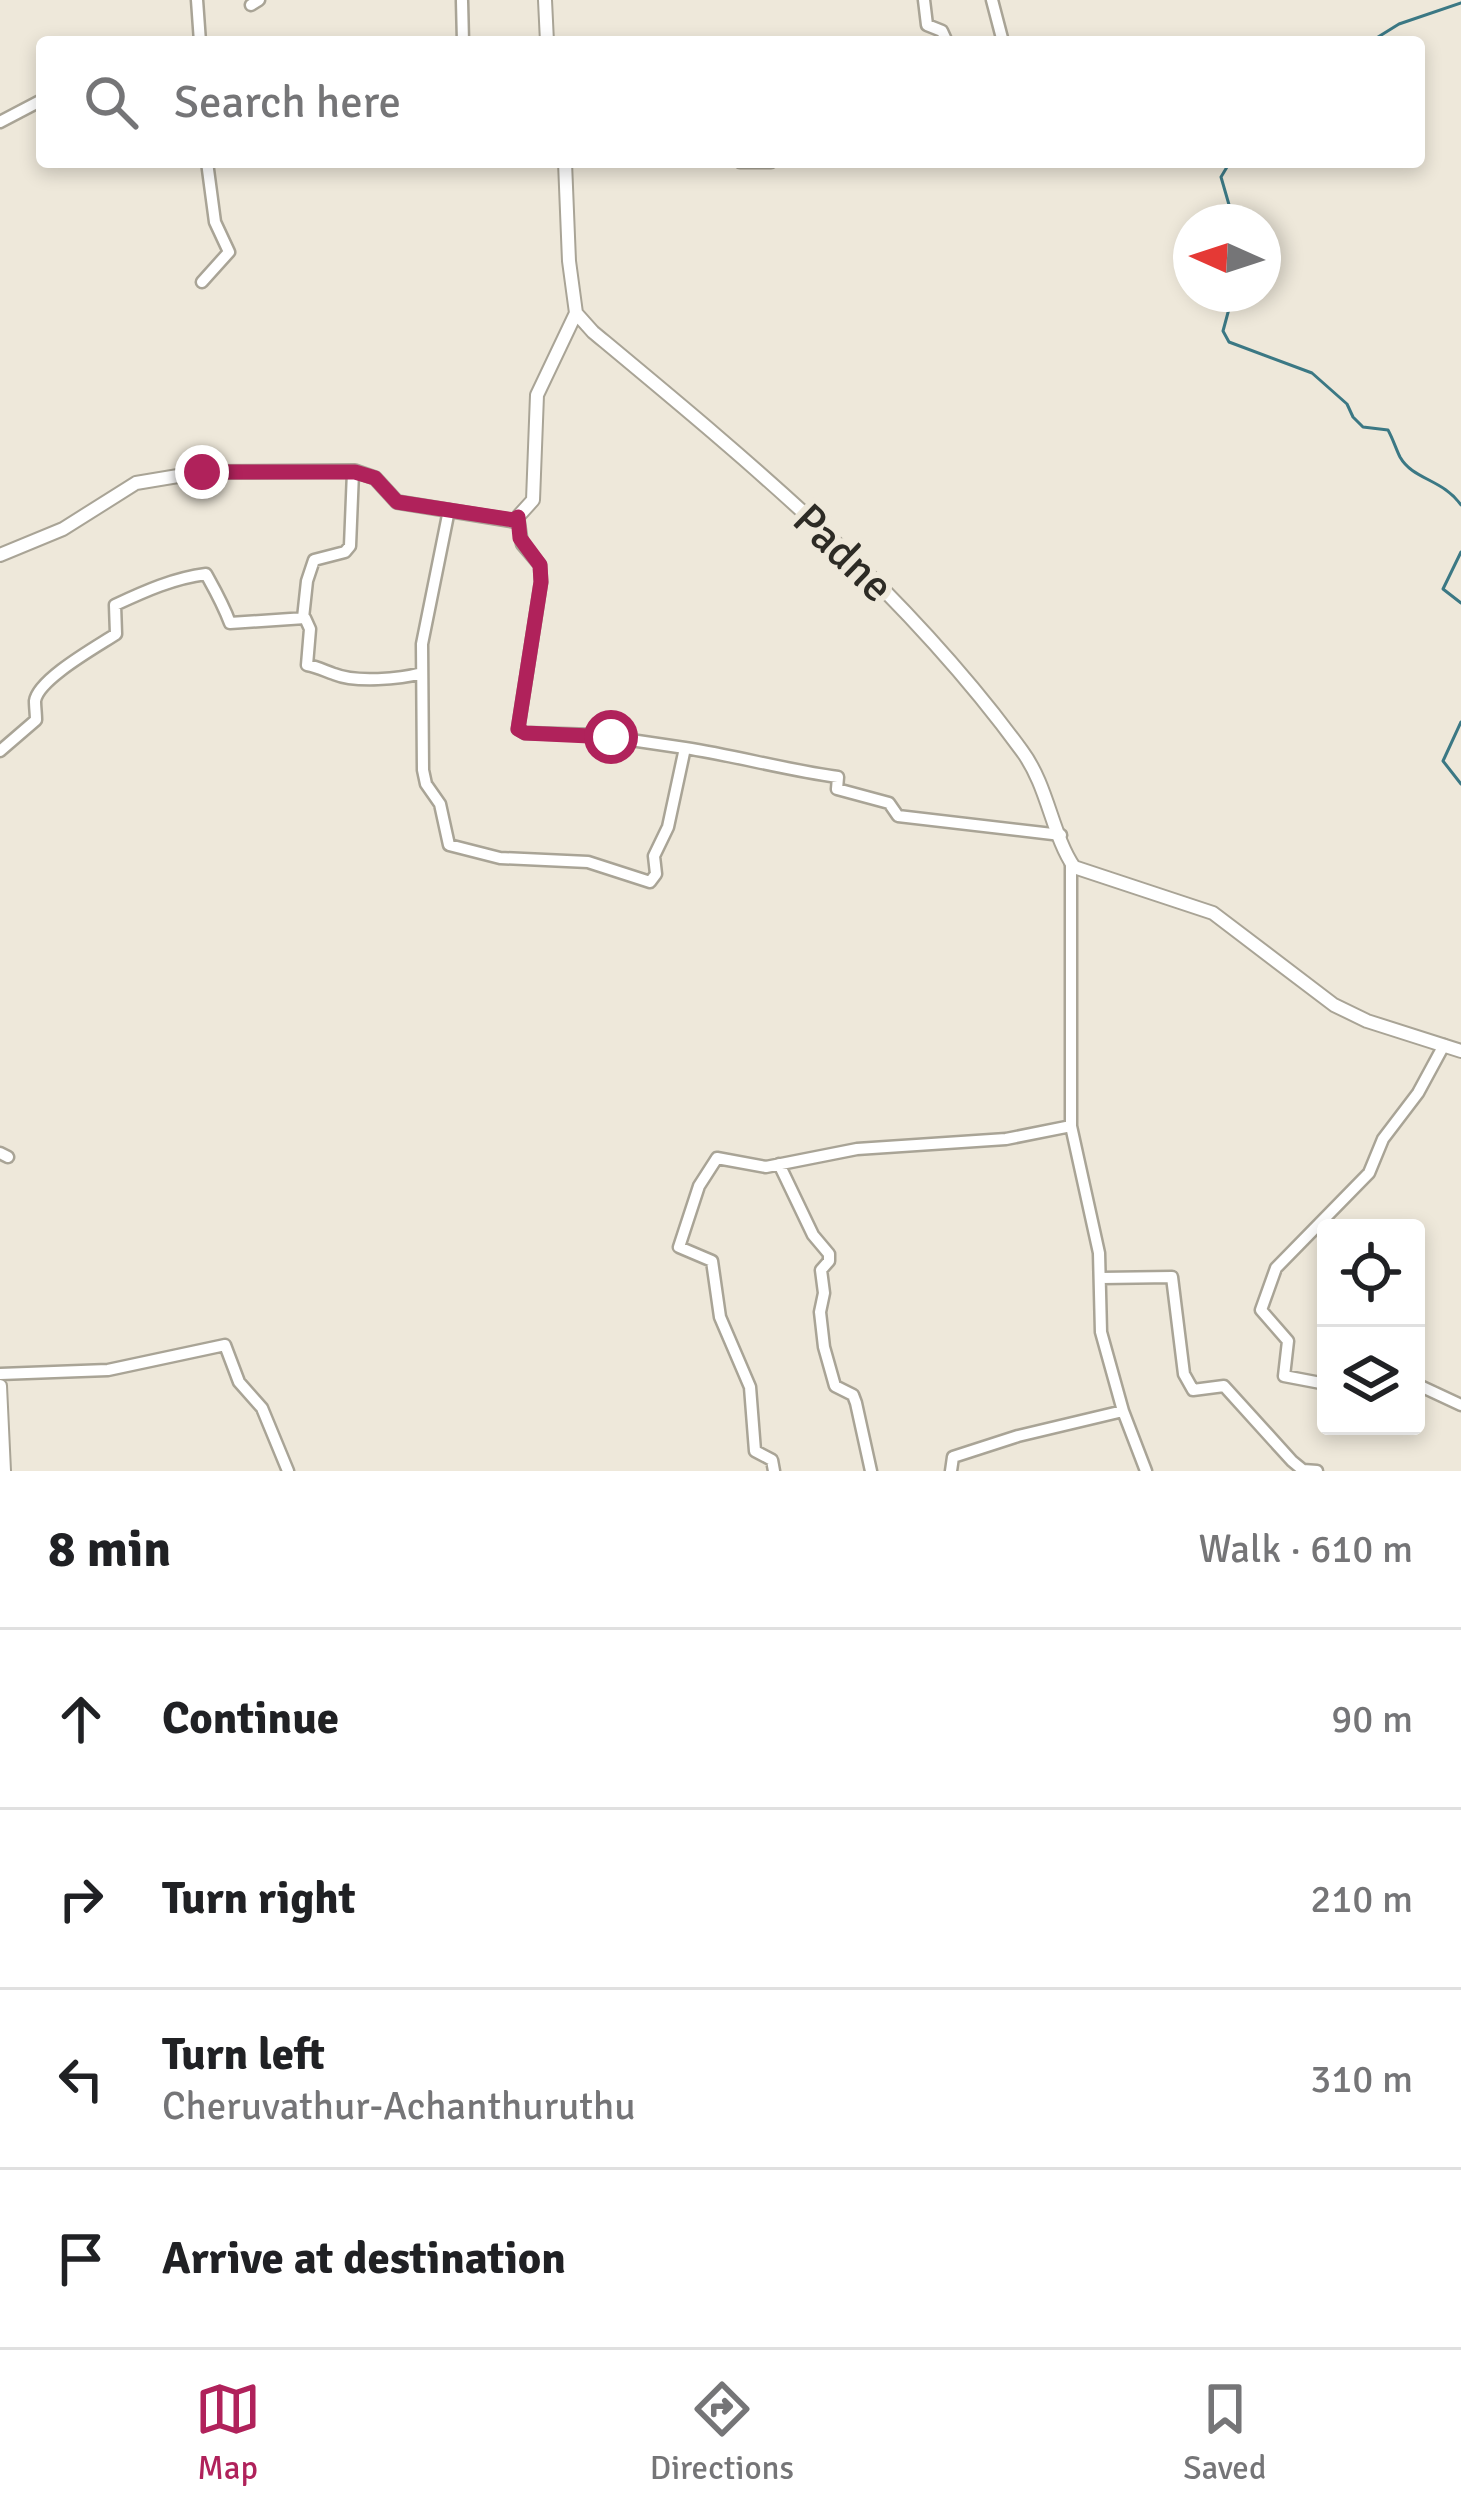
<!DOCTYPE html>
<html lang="en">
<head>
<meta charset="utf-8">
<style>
	:root { --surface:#fff; --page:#f6f6f6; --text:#202124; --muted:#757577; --line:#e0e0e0; --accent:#b0225b }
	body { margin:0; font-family:Signika,sans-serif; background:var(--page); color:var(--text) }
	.controls { position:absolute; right:36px; bottom:36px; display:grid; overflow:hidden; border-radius:12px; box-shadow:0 6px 18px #0003 }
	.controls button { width:108px; height:108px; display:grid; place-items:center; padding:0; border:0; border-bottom:3px solid var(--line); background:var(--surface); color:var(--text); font:60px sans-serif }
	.compass { position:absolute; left:1173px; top:204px; width:108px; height:108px; border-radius:50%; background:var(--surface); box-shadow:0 6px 18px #0003; rotate:273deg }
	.stop { position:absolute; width:36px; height:36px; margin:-27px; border:9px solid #b0225b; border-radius:50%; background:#fff }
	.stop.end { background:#b0225b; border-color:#fff; box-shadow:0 3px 12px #0008 }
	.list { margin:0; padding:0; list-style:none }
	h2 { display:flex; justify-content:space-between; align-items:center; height:156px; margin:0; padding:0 48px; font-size:51px }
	h2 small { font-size:39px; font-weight:400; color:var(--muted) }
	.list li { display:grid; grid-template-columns:78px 1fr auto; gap:36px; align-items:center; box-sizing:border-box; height:180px; padding:0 48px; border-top:3px solid var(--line) }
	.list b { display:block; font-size:45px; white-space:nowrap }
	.list p { margin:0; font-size:39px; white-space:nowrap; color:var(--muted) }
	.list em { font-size:39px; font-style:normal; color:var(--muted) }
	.icon { flex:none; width:66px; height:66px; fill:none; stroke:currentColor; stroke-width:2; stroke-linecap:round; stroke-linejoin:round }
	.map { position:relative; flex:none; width:1461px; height:1471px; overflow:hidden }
	.search { position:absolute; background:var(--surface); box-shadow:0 6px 18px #0003; left:36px; right:36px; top:36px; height:132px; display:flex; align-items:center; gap:30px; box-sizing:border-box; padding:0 42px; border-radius:12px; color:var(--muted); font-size:45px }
	.sheet { height:876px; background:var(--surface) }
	nav { display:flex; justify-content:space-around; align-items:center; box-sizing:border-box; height:168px; border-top:3px solid var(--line); background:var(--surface); font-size:33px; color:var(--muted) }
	nav a { display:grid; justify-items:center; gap:6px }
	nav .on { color:var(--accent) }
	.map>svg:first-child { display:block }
</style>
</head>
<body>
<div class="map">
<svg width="1461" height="1471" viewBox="0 0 1461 1471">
	<rect width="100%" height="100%" fill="#eee8da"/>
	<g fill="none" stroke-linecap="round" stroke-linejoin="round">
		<path stroke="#3b7884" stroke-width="3" d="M1370,42L1399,24L1461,3
			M1230,162L1221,177L1234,222
			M1233,294L1223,331L1229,342L1312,373L1347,404L1353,417L1363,427L1388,430C1393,439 1396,449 1400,457C1413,480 1443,479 1461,505
			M1461,552L1443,589L1461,603
			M1461,722L1443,761L1461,784"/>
		<defs>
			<path id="minor" d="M197,0L200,42
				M924,0L927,25L942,31L947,42
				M992,0L1003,42
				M462,1L463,42
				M251,5L259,0
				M0,122L42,100
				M740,162H771
				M202,282L229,252L215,222L207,162
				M449,510L422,644L423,770L426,784L440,804L449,845L500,858L588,862L650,882L656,874L654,856L668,827L685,748C737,756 786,770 838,777L837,789L889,803L898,816L1061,835
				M518,517L522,544L540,565L541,582L518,729L525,733L597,735L685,748
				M303,618L307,581L314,560L345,552L350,546L353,472
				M0,751L36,720C36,714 35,707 35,701C38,679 98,646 116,634L115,605C145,591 174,578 206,574C216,592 223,604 230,623L305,618L310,629L307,665C318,667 325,671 334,674C356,683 400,679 422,673
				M1071,863V1126L1099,1253L1101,1332L1123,1411L1146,1471
				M0,1153L8,1157
				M779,1164L813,1235L829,1254V1261L821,1270L824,1293L820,1312L824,1347L835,1386L853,1395L856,1403L871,1471
				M1101,1278L1172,1277L1184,1374L1193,1390L1224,1386L1292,1461L1303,1470L1317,1471
				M0,1374L108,1370L225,1345L239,1382L262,1408L288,1471
				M1326,1384L1284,1376L1288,1341L1261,1310L1276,1268L1369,1173L1383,1139L1418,1093L1444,1045
				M1416,1384L1461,1405
				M774,1471L772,1460L755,1451L750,1387L720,1317L712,1261L679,1247L699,1186L717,1158L766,1167L857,1149L1006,1139L1071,1126
				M951,1471L953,1457L1018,1436L1123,1411"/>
			<path id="major" d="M545,0L547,42
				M576,313L593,332C747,460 903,588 1022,751C1048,786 1052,835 1074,867L1213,913L1334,1005L1367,1021L1461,1051
				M0,555L63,529L136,483L202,472L355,471L375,478L397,502L514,521L533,500L537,395L576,313L569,261L565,162
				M0,1386L4,1471"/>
		</defs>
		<use href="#minor" stroke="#a9a496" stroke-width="15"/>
		<use href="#major" stroke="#a9a496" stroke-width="16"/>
		<use href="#minor" stroke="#fff" stroke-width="10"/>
		<use href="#major" stroke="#fff" stroke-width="12"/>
	</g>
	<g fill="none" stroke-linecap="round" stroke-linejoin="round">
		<path stroke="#b0225b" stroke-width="15" d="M202,472H355L375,478L397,502L514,520L518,517L520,538L540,565L541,582L518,729L525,733L611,737"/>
	</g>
	<g text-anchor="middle" stroke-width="12" stroke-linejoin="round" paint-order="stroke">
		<g font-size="45" fill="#2d2b25" stroke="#eee8da">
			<text transform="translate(844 552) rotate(44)" y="16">Padne</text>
		</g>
	</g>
</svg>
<div class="controls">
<button><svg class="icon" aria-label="locate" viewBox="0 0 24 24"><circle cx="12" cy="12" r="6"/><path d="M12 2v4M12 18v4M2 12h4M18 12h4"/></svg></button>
<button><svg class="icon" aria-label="layers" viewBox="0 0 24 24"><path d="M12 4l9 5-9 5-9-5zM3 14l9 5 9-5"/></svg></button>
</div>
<svg class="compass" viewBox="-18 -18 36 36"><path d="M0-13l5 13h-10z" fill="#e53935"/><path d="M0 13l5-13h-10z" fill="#757577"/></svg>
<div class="stop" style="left:611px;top:737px"></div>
<div class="stop end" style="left:202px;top:472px"></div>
<div class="search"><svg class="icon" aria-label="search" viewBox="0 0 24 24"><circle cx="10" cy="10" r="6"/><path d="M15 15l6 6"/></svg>Search here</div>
</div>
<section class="sheet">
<h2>8 min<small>Walk · 610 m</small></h2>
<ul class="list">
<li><svg class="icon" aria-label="ahead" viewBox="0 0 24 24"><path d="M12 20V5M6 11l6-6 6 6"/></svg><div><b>Continue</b></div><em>90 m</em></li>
<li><svg class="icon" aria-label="right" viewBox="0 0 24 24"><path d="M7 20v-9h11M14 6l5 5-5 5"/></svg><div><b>Turn right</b></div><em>210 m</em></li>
<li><svg class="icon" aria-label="left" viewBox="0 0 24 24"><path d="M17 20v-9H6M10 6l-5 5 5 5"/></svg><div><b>Turn left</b><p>Cheruvathur-Achanthuruthu</p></div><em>310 m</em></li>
<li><svg class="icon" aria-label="arrive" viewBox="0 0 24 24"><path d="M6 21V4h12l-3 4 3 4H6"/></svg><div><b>Arrive at destination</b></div></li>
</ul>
</section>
<nav>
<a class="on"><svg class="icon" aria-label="map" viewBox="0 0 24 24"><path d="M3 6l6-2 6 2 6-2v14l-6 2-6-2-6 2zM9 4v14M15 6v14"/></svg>Map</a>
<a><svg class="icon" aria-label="directions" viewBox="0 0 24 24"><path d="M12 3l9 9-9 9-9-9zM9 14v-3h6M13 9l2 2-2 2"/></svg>Directions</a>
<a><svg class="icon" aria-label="saved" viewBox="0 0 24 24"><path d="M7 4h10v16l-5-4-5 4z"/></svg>Saved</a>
</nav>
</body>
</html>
